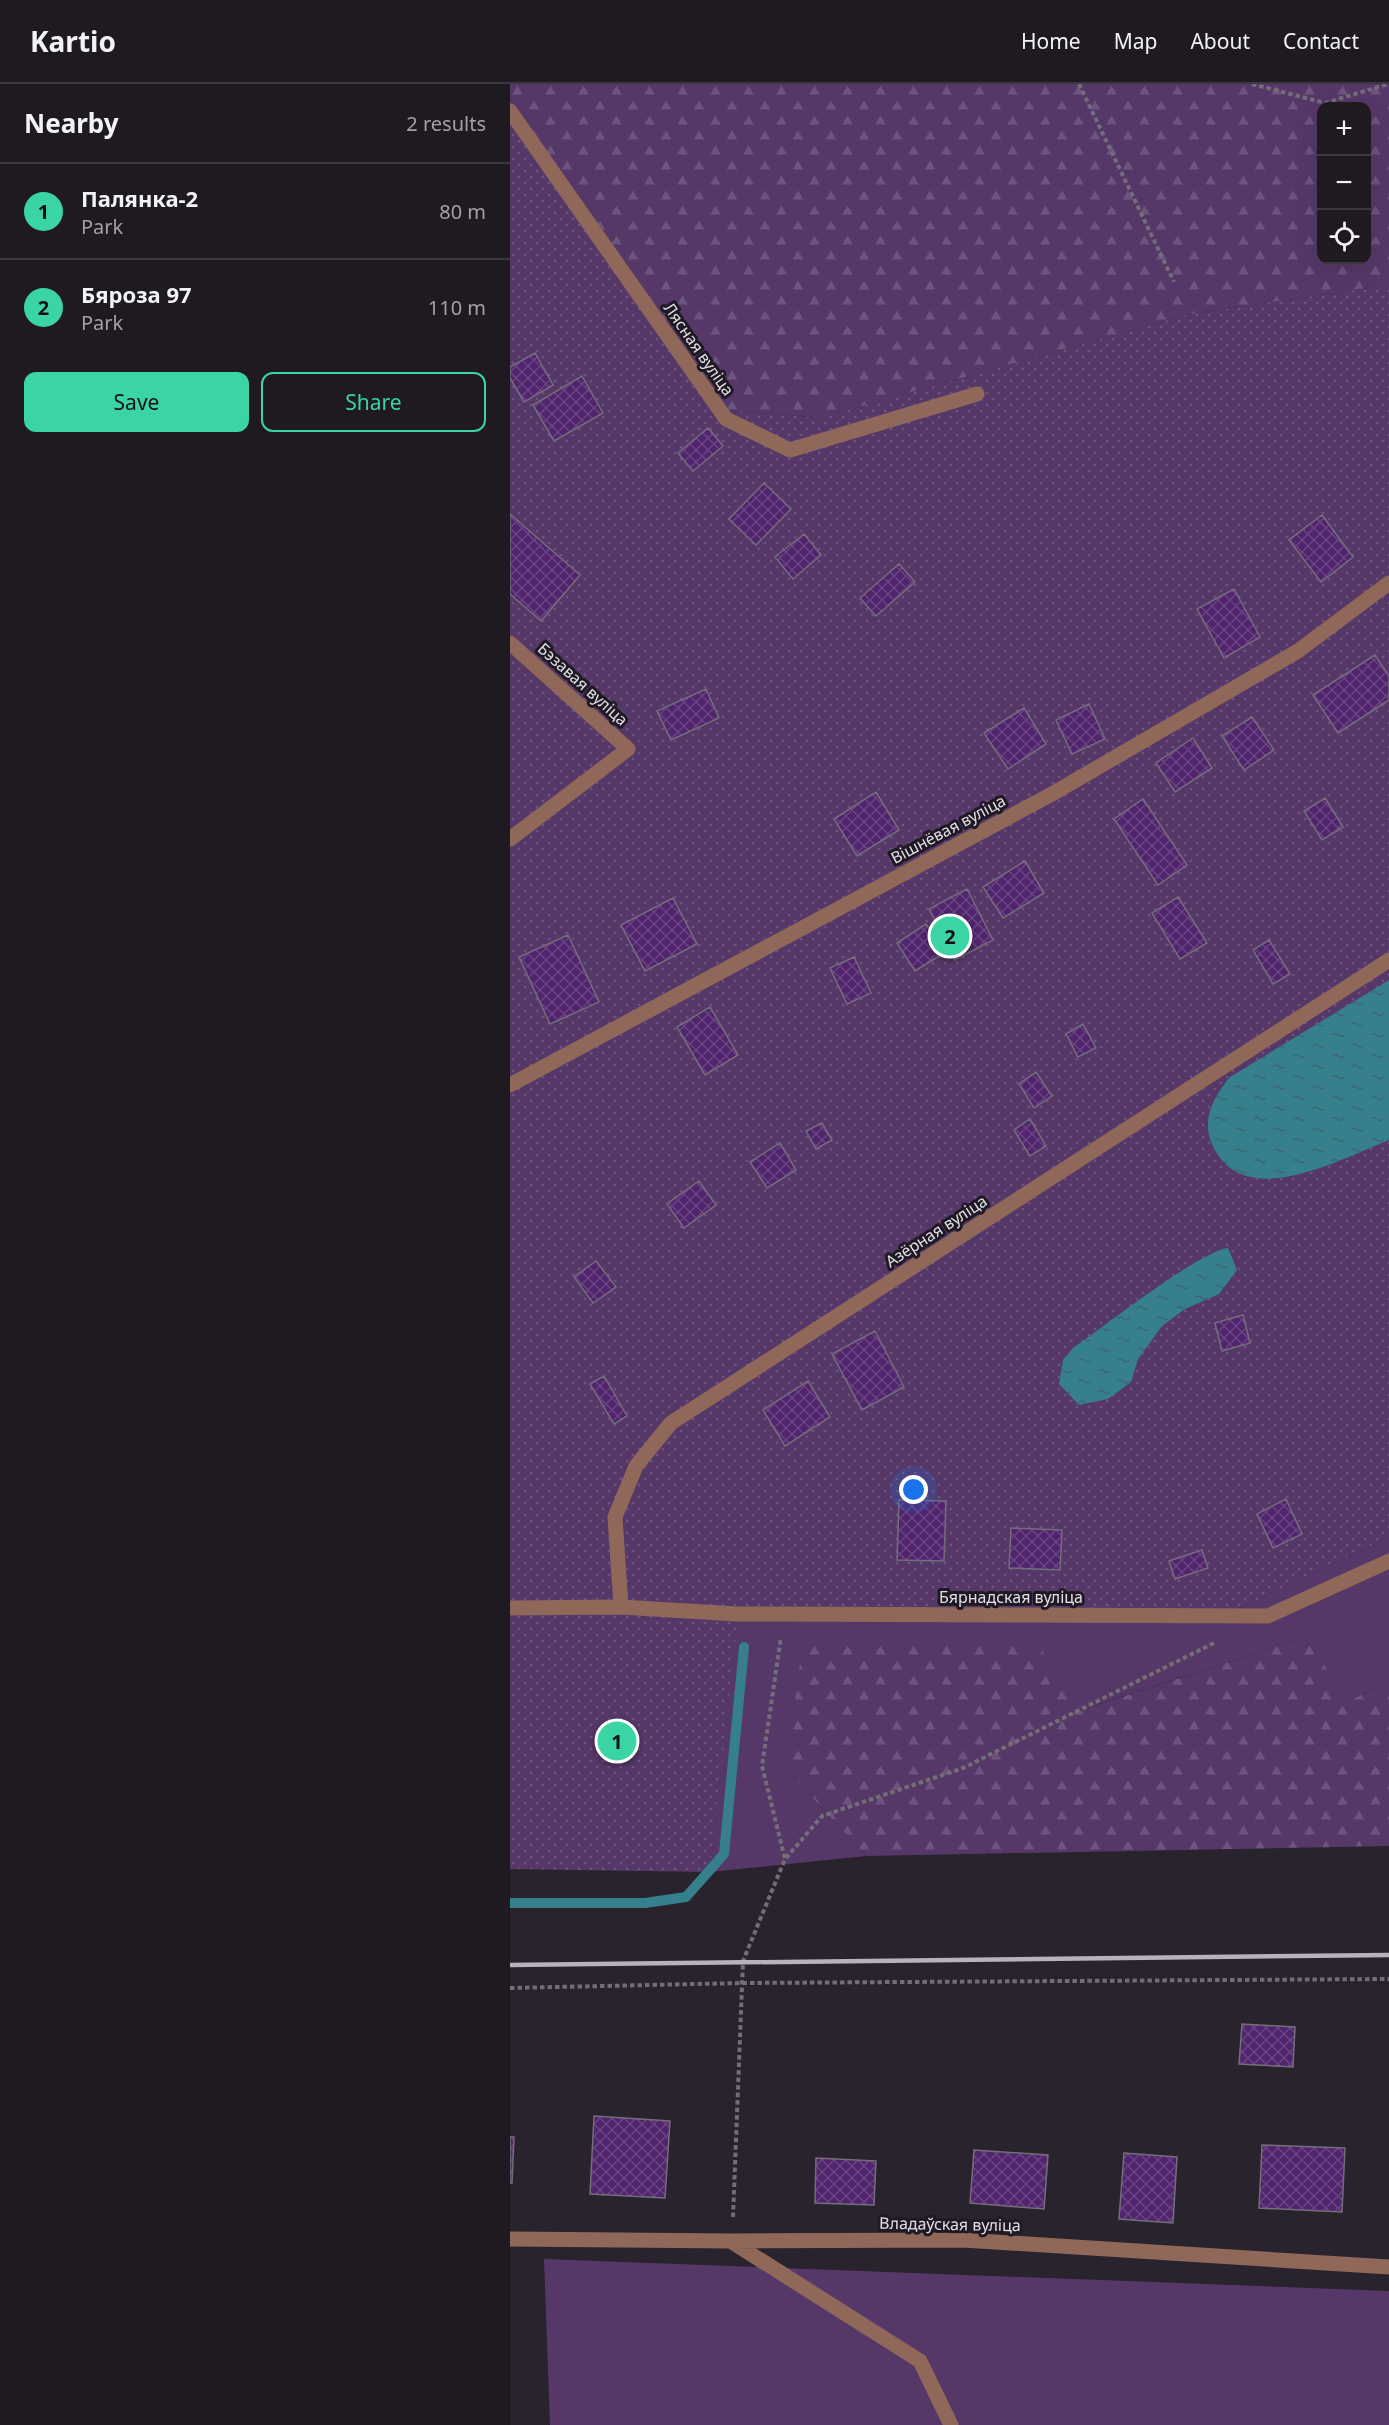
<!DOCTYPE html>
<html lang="en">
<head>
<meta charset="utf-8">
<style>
	:root { --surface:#1f1a22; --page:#2c272f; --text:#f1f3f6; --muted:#a1a1a5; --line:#3c3840; --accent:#3ad4a5 }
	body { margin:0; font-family:"Noto Sans",sans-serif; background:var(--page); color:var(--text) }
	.controls { position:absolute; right:18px; top:18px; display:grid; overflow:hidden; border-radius:12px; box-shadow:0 6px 24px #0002 }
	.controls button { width:54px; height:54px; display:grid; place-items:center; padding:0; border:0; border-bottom:2px solid var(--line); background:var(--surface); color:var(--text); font:30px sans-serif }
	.you { position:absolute; left:404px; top:1406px; width:21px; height:21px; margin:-15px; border:4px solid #fff; border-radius:50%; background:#1a73e8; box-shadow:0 0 0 9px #1a73e833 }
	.badge { display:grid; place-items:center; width:39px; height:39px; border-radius:50%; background:var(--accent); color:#111; font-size:20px; font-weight:700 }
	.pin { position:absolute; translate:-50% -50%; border:3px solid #fff; box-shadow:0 2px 6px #0006 }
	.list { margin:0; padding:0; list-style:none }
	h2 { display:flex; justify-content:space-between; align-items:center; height:78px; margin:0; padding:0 24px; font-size:26px }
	h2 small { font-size:20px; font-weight:400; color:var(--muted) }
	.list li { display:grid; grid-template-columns:39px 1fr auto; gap:18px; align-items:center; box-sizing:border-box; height:96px; padding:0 24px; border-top:2px solid var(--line) }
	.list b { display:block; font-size:22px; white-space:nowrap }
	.list p { margin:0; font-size:20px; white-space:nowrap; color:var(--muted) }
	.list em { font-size:20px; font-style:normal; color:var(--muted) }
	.actions { display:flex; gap:12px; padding:18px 24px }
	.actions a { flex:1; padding:14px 0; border:2px solid var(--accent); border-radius:12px; text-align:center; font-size:21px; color:var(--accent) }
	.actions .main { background:var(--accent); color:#111 }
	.icon { flex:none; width:33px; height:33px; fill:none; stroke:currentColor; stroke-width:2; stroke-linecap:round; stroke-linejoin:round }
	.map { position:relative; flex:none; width:879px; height:2341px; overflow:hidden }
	header { display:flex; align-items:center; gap:36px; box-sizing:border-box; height:84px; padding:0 30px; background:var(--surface); border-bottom:2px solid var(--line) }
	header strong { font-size:28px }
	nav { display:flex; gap:33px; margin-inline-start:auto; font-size:21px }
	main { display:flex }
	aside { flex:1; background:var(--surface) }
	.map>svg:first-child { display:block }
</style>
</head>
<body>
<header>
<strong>Kartio</strong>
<nav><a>Home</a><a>Map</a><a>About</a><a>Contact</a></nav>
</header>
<main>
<aside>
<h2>Nearby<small>2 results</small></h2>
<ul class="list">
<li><span class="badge">1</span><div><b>Палянка-2</b><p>Park</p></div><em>80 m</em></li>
<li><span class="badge">2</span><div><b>Бяроза 97</b><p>Park</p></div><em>110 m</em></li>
</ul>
<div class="actions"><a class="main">Save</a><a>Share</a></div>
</aside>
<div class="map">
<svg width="879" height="2341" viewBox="0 0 879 2341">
	<defs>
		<pattern id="forest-firs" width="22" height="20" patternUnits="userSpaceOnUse" patternTransform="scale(1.5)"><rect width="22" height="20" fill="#553868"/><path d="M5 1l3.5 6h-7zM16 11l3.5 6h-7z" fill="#6d547e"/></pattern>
		<pattern id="garden-dots" width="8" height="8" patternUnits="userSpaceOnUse" patternTransform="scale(1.5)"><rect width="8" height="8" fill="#553868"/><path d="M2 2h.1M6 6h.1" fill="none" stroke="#6d547e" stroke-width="1.8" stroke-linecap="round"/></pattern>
		<pattern id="water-ripples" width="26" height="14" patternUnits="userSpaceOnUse" patternTransform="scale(1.5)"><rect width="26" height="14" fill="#367f8c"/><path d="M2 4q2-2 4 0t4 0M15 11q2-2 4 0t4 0" fill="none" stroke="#3c6770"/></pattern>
		<pattern id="building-cross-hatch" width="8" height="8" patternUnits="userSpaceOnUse" patternTransform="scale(1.5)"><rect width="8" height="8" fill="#51256d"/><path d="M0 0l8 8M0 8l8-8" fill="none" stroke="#6a4482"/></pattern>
	</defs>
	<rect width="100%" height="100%" fill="#29232d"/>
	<path fill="#553868" d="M879,1453V1598L840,1616L794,1553L568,1627L276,1685L356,1772L200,1788L227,1530L728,1525Z
		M34,2175L879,2207V2341H40Z"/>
	<path fill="url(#forest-firs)" fill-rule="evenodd" d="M0,0H879V201L676,231L310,334L218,326L0,15ZM812,22H856V176H812Z
		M794,1553L840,1616L879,1598V1762L356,1772L276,1685L293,1556L529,1561L569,1627Z"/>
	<path fill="url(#garden-dots)" d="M0,15L218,326L310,334L676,231L879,201V1453L728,1525L228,1530L200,1788L0,1785Z"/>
	<path fill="url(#water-ripples)" d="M879,896V1056C831,1075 732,1130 702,1060C691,1034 704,1013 720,993Z
		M718,1164L727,1186L709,1210L675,1225L652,1242L628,1275L621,1298L598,1315L569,1321L549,1300L553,1276L563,1264C592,1244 690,1167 718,1164Z"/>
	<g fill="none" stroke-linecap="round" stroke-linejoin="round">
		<path stroke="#367f8c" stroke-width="10" d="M0,1819H135L176,1813L214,1770L234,1563"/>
	</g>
	<path fill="url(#building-cross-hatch)" stroke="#746d7a" stroke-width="1.5" d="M25,269L43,301L14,318L0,294V283Z
		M72,292L93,329L44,357L23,321Z
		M198,344L213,362L183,387L168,369Z
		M254,399L281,425L246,461L219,435Z
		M0,430L70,491L31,537L0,510Z
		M812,431L843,473L811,498L779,456Z
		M294,450L311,471L283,495L265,473Z
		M389,480L405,498L366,532L350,514Z
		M724,505L750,553L714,574L687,525Z
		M865,571L879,592V616L828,649L803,611Z
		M196,605L209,634L161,656L147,627Z
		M579,620L595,655L562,670L546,636Z
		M514,624L536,660L498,685L474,649Z
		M742,633L764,666L734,686L712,652Z
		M683,654L702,684L665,708L646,679Z
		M366,708L389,746L347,772L324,735Z
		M815,714L833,743L812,756L794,727Z
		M633,715L677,781L648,801L604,735Z
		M515,777L534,809L493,834L473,803Z
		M457,805L483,856L445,876L419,825Z
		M668,813L697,859L670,875L642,829Z
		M163,814L187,860L135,887L111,841Z
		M416,840L434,869L405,887L387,859Z
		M58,851L89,918L40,940L9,873Z
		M759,856L780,890L763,900L743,866Z
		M344,873L361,909L337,920L320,884Z
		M200,923L228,971L195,991L167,943Z
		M573,940L586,964L568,973L556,950Z
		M526,988L542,1012L524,1024L509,1000Z
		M520,1035L536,1062L520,1072L504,1046Z
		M312,1039L322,1056L306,1065L296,1047Z
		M270,1059L286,1086L257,1104L240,1078Z
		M189,1097L206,1121L174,1144L157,1120Z
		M86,1177L106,1203L83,1219L64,1193Z
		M733,1231L740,1259L712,1267L705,1239Z
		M365,1247L394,1303L352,1326L322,1270Z
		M94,1292L117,1332L104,1340L80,1300Z
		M298,1297L320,1333L275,1362L253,1326Z
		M776,1415L792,1450L763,1464L747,1430Z
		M389,1416L436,1417L434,1477L387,1476Z
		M501,1444L552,1446L550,1486L499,1484Z
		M692,1466L698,1484L665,1495L659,1477Z
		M732,1940L785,1943L783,1983L729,1980Z
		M84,2032L160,2037L155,2114L80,2110Z
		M0,2053H4L2,2099H0Z
		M752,2061L835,2064L832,2128L749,2124Z
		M464,2066L538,2071L534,2125L460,2119Z
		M614,2069L667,2073L663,2139L609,2135Z
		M306,2074L366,2077L364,2121L305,2119Z"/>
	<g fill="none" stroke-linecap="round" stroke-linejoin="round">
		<path stroke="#726d76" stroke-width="4" stroke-dasharray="4.5 3" stroke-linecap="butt" d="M569,0L664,198
			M742,0L815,19L878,0
			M276,1774L312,1732L453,1684L706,1558
			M0,1904L232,1899L879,1895
			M223,2133L233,1877L275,1775L252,1682L271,1553"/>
		<path stroke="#90685a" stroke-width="15" d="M0,27L216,335L280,366L467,310
			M0,559L118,665L0,755
			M0,1001L542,710L788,567L879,499
			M111,1523L105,1433L126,1382L161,1339L879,876
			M0,1524L111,1523L227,1530L758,1532L879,1477
			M0,2155L222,2157L453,2156L879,2183
			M222,2158L410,2277L441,2341"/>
		<path stroke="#b7b3bb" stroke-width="4.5" d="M0,1881L879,1871"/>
	</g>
	<g text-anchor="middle" stroke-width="6" stroke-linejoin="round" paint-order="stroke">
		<g font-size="16" fill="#e3dfe6" stroke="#1f1924">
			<text transform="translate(189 265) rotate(55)" y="6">Лясная вуліца</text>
			<text transform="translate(73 600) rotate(42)" y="6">Бэзавая вуліца</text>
			<text transform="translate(438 745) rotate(-28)" y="6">Вішнёвая вуліца</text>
			<text transform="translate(426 1147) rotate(-33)" y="6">Азёрная вуліца</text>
			<text x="501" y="1519">Бярнадская вуліца</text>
			<text transform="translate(440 2140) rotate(1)" y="6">Владаўская вуліца</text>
		</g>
	</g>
</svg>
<div class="controls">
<button>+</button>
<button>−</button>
<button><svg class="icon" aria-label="locate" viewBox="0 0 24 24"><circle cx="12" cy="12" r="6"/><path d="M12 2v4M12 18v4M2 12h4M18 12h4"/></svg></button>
</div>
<div class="you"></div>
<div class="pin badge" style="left:107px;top:1657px">1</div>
<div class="pin badge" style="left:440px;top:852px">2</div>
</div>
</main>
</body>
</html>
